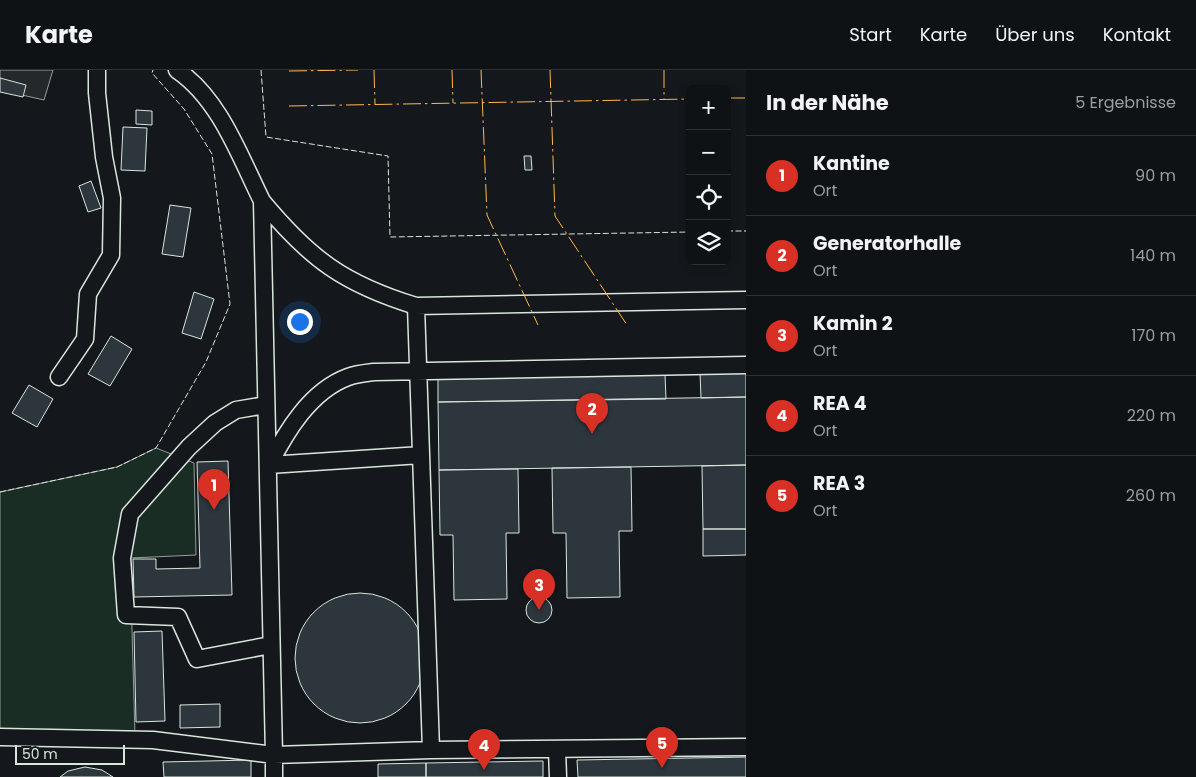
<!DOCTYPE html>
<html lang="de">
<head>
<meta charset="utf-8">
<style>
	:root { --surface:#0f1215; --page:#1d2022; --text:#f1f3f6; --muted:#9b9ea0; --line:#2f3234; --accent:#d93025 }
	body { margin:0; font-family:Poppins,sans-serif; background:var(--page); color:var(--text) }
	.controls { position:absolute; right:15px; top:15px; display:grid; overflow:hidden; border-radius:8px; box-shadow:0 2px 8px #0003 }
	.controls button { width:45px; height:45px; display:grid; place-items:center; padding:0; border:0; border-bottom:1px solid var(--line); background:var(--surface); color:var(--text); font:25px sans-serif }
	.scale { position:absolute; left:15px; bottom:12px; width:110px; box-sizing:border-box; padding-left:5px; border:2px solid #d8e6dc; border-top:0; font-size:14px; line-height:18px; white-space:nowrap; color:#d8e6dc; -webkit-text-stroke:4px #14181c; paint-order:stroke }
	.you { position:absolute; left:299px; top:251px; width:18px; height:18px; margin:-12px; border:4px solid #fff; border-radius:50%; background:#1a73e8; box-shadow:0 0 0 8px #1a73e833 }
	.badge { display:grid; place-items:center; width:32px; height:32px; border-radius:50%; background:var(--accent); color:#fff; font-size:16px; font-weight:700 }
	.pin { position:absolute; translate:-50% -41px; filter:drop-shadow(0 1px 2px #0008) }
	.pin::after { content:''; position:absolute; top:26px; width:18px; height:15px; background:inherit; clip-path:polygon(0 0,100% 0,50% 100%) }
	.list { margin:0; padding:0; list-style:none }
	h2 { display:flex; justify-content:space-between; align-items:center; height:65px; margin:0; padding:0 20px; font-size:21px }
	h2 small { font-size:16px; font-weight:400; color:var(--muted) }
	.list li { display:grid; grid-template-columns:32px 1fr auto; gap:15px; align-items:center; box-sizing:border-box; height:80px; padding:0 20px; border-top:1px solid var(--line) }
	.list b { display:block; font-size:19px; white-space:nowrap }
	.list p { margin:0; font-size:16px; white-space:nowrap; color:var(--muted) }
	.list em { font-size:16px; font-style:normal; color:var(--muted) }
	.icon { flex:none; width:28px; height:28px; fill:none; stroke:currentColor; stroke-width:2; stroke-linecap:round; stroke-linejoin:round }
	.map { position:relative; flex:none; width:746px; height:707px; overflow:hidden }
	header { display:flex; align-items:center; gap:30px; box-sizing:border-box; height:70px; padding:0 25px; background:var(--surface); border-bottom:1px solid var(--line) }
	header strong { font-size:24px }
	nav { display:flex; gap:28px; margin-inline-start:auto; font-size:18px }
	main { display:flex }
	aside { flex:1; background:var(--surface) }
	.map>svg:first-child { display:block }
</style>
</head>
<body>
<header>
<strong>Karte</strong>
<nav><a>Start</a><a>Karte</a><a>Über uns</a><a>Kontakt</a></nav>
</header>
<main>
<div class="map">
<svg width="746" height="707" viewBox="0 0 746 707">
	<rect width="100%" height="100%" fill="#14181c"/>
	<path fill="#1a2d24" stroke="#939e99" d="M156,378L194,393L196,485L130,488L135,666L0,665V422L117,397Z"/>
	<path fill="#24282b" stroke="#939e99" d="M0,0H53L44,30L0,20Z"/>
	<path fill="#2c363c" stroke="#d8e6dc" d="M0,8L26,15L23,27L0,22Z
		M136,40L152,41V55L136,54Z
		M123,57L147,58L145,101L121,100Z
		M524,86H531L532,100H525Z
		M91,111L101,138L88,142L79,116Z
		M170,135L191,138L183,187L162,184Z
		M194,222L214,229L201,269L182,263Z
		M111,266L132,279L110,316L88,304Z
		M700,303H746V327L701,328Z
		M665,304L666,329L438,332V308Z
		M29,315L53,329L37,357L12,343Z
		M746,327V395L439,400L438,332Z
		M228,391L232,525L134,527L133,489H156V499L200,498L197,392Z
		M746,395V459H703L702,396Z
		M631,397L632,461H619L620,527L567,528L566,463H553L552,398Z
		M518,399L519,463H506L507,529L454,530L453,465H440L439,400Z
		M703,459H746V485L703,486Z
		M295 588a65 65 0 1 1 130 0a65 65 0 1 1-130 0Z
		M526 540a13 13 0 1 1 26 0a13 13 0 1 1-26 0Z
		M162,561L165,651L136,652L134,562Z
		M220,634V657L180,658V635Z
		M746,687V707H578L577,690Z
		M251,690V707H164L163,692Z
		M543,691V707H426V693Z
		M426,693V707H378V694Z
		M85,697L102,700L113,707H60L68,701Z"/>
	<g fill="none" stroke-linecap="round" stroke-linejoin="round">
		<defs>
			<path id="minor" d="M262,131C310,189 344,214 416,236L746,230
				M416,236L431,680
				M59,307L85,269L88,224L111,185L112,128L104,87L97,23V0
				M266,335L236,340L215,353L189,377L130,444L122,488L126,545L178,547L197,589L271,575
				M421,385L269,395C286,362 310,321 348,307C356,304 366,303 374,302L746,295
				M0,667L153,670L274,685L262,131C240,87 220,29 177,0
				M557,679L558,707
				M274,707V685L431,680L746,677"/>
		</defs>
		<use href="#minor" stroke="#d8e6dc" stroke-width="19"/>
		<use href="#minor" stroke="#14181c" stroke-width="16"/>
		<path stroke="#d8e6dc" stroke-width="1" stroke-dasharray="6 2.5" stroke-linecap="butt" d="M261,0L266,67L388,86L390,167L690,162
			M727,161H746
			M0,422L117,397L156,378L206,292L230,234L212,84L184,39L152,3L153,0"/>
		<path stroke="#ffb74d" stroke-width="1" stroke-dasharray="18 4 2.5 4" stroke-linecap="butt" d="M374,0L375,34
			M452,0L453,33
			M481,0L487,145L538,255
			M550,0L555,146L627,255
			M664,0V29
			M289,1L358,0
			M727,28H746
			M289,36L690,29"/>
	</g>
</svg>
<div class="controls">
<button>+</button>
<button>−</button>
<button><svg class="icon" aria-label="locate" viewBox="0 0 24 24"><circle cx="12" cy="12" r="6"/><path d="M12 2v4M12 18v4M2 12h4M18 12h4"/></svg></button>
<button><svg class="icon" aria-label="layers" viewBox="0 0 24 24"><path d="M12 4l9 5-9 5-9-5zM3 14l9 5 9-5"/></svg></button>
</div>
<div class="scale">50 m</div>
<div class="you"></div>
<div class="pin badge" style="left:214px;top:440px">1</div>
<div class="pin badge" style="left:592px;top:364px">2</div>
<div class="pin badge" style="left:539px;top:540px">3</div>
<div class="pin badge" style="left:484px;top:700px">4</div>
<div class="pin badge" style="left:662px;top:698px">5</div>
</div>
<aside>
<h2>In der Nähe<small>5 Ergebnisse</small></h2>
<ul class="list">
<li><span class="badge">1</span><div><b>Kantine</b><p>Ort</p></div><em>90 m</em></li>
<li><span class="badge">2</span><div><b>Generatorhalle</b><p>Ort</p></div><em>140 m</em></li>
<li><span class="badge">3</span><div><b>Kamin 2</b><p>Ort</p></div><em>170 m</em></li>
<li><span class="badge">4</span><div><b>REA 4</b><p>Ort</p></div><em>220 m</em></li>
<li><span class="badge">5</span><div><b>REA 3</b><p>Ort</p></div><em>260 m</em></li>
</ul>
</aside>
</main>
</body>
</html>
